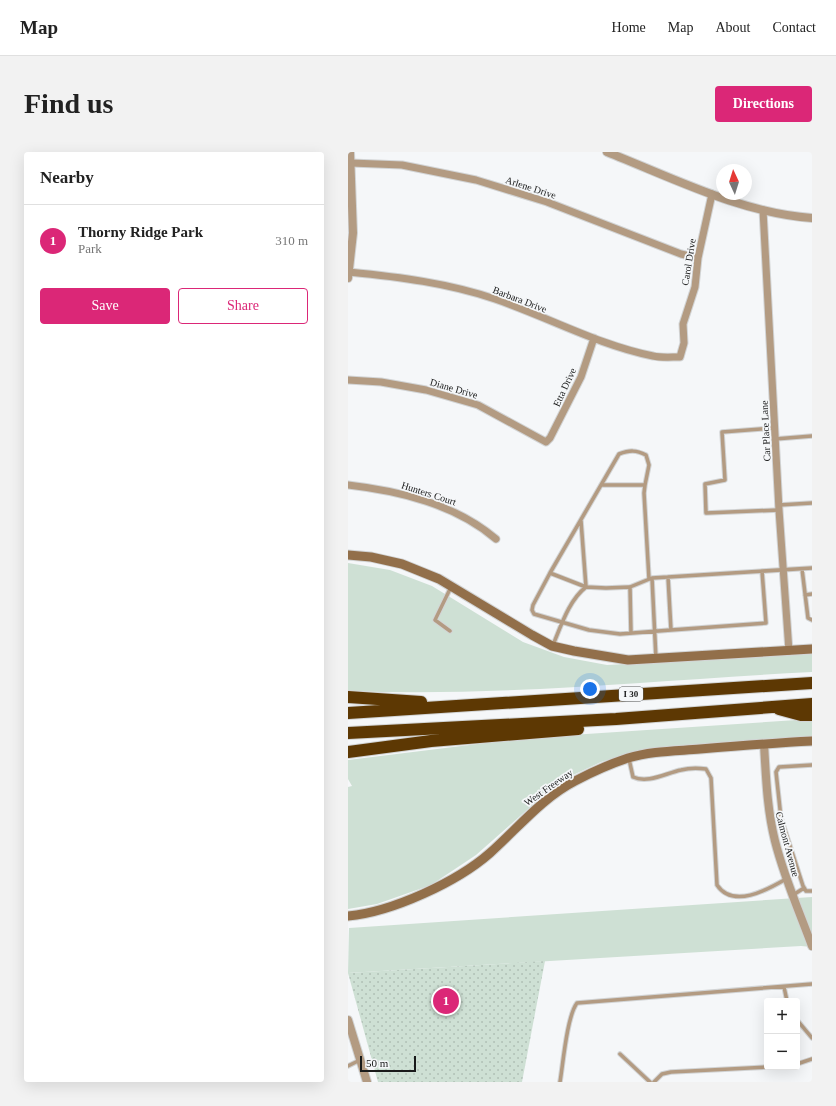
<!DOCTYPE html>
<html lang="en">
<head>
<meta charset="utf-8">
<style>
	:root { --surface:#fff; --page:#f2f2f2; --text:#222; --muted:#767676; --line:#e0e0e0; --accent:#db2777 }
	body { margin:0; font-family:Georgia,serif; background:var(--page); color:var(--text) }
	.controls { position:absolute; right:12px; bottom:12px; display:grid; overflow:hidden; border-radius:4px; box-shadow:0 4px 16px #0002 }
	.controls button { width:36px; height:36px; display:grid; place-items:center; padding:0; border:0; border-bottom:1px solid var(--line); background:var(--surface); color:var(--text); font:20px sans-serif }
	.compass { position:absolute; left:368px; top:12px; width:36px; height:36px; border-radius:50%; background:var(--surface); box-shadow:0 4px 16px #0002; rotate:356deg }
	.scale { position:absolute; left:12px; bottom:10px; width:56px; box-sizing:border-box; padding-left:4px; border:2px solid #191a1a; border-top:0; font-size:11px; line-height:14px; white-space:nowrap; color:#191a1a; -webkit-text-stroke:3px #f5f7f9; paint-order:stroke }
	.you { position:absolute; left:242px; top:537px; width:14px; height:14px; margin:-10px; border:3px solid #fff; border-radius:50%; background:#1a73e8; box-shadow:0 0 0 6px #1a73e833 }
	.badge { display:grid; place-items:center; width:26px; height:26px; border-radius:50%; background:var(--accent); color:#fff; font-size:13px; font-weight:700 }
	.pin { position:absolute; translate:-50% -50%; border:2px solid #fff; box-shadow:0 1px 4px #0006 }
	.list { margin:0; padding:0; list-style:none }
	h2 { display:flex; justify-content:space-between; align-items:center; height:52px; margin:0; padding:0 16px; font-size:17px }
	h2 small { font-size:13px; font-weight:400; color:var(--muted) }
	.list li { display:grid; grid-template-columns:26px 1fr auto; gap:12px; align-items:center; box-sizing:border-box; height:72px; padding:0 16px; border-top:1px solid var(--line) }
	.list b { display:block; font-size:15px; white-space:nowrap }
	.list p { margin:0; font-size:13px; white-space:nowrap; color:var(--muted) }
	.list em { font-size:13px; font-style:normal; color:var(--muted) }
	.actions { display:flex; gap:8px; padding:12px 16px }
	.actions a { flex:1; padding:9px 0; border:1px solid var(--accent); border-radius:4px; text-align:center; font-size:14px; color:var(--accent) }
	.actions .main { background:var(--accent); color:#fff }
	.map { position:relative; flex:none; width:464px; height:930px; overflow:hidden; border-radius:4px }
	header { display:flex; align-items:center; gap:24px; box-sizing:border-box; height:56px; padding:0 20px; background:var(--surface); border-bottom:1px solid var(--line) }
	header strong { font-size:19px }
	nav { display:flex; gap:22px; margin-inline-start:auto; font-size:14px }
	.intro { display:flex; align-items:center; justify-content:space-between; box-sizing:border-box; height:96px; padding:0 24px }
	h1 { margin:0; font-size:28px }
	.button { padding:10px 18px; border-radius:4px; background:var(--accent); color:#fff; font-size:14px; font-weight:700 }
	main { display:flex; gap:24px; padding:0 24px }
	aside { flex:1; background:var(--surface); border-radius:4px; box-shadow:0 4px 16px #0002 }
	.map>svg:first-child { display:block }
</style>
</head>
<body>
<header>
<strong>Map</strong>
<nav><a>Home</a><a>Map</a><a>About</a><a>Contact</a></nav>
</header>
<div class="intro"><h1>Find us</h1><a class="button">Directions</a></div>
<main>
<aside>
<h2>Nearby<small></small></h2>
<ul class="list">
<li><span class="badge">1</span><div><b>Thorny Ridge Park</b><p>Park</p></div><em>310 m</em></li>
</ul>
<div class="actions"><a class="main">Save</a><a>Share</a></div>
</aside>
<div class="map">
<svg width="464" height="930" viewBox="0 0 464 930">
	<defs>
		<pattern id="park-dots" width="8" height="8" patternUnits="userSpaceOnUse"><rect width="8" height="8" fill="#cee0d4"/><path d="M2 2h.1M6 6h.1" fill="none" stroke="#b0c0b5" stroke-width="1.8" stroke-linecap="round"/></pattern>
	</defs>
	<rect width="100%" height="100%" fill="#f5f7f9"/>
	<path fill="#cee0d4" d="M0,411L42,418L84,434L175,490L216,505L259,513L464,502V520C310,528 155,545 0,539Z
		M464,567V585L322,594L282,601L253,610L225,623L198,641L128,703L83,733L29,752L0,757V635L4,634L0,627V608L178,586Z
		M464,745V795L453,794L0,821L1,776Z"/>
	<path fill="url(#park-dots)" d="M197,809L174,930H30L0,821Z"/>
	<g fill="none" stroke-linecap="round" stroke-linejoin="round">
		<defs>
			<path id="service" d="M427,276L374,280L377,328L357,332L358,361L431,358
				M427,287L464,284
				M297,333L296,341L301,427
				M431,353L464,351
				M233,369L238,435L202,421L185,453L184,458L186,462L241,478L272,482L323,478L320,425
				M454,417L460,466L464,468
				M202,421L271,302C282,298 288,298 298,303L301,313L297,333H253
				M282,435L283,481
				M457,443L464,442
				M323,478L418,471L414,419
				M102,479L87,468L103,435
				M205,493C213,474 221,448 238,435L258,436L282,435L304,426
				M308,507L304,426L464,416
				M281,607L285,625C300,632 318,621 333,618C341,616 350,616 358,617L363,626L369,733C385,757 419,738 438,727
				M464,613L431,615L428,620L433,666L455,734L458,739H464
				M445,743L456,736
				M436,835L439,849
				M449,868L464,886
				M272,902L302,930
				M449,912L464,907
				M0,914L12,908
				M212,930C215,912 219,864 229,851L464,832
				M306,930L314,922L323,920L419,915"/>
			<path id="minor" d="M3,11L54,13L128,28L199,50L333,102L350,106
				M415,58L431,358L441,499
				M1,120C51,125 100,131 147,147C200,165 250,193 305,204C313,206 323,205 332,205L336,191L335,172L347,135L350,106L364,42
				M0,228L33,230L78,238L130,253L198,290L202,286L233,225L246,186
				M0,333C52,339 107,352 148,387"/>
			<path id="tertiary" d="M259,0C325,26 393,61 464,66
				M0,126L5,81L2,0
				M416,592C418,625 419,657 427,689C436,725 451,759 464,794
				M0,868L19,930"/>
			<path id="secondary" d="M0,403L23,405L54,412L91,427L184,483L204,494L226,499L280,508L464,497
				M0,764C44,760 109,730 142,701C170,676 194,646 227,629C244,620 262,612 280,606C303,599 328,599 352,597C389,594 427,591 464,589"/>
			<path id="motorway" d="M0,545L73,550
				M431,557L453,563H464
				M0,561L464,531
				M0,581L268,567L464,552
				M0,600L83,589L230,577"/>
		</defs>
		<use href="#service" stroke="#d2d4d5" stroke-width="5.5"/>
		<use href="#minor" stroke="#d2d4d5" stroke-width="9"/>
		<use href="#tertiary" stroke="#d2d4d5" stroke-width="10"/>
		<use href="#secondary" stroke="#d2d4d5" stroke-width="11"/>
		<use href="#motorway" stroke="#d2d4d5" stroke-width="14"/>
		<use href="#service" stroke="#b39b82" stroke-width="3.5"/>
		<use href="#minor" stroke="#b39b82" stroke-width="7"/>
		<use href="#tertiary" stroke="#b39b82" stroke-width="8"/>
		<use href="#secondary" stroke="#926f4a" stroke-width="9"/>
		<use href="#motorway" stroke="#5d3803" stroke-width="12"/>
	</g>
	<g text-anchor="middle" stroke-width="3.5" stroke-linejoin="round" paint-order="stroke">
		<rect fill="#f5f7f9" stroke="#5b5c5d" stroke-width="1" x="271" y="535" width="24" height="14" rx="3"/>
		<g font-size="9" font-weight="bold" fill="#191a1a">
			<text x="283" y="545">I 30</text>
		</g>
		<g font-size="10" fill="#191a1a" stroke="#f5f7f9">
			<text transform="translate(183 35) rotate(18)" y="4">Arlene Drive</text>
			<text transform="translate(340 110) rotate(-81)" y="4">Carol Drive</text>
			<text transform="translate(172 147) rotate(21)" y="4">Barbara Drive</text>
			<text transform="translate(216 235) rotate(-65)" y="4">Etta Drive</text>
			<text transform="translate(106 236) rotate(16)" y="4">Diane Drive</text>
			<text transform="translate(417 279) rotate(-93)" y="4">Car Place Lane</text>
			<text transform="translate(81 341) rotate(18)" y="4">Hunters Court</text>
			<text transform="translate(200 635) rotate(-35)" y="4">West Freeway</text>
			<text transform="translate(440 692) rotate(75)" y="4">Calmont Avenue</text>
		</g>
	</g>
</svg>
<div class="controls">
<button>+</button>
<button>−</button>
</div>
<svg class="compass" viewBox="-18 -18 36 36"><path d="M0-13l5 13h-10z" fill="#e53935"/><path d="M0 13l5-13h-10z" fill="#767676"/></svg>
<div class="scale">50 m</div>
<div class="you"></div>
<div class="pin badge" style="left:98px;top:849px">1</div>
</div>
</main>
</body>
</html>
